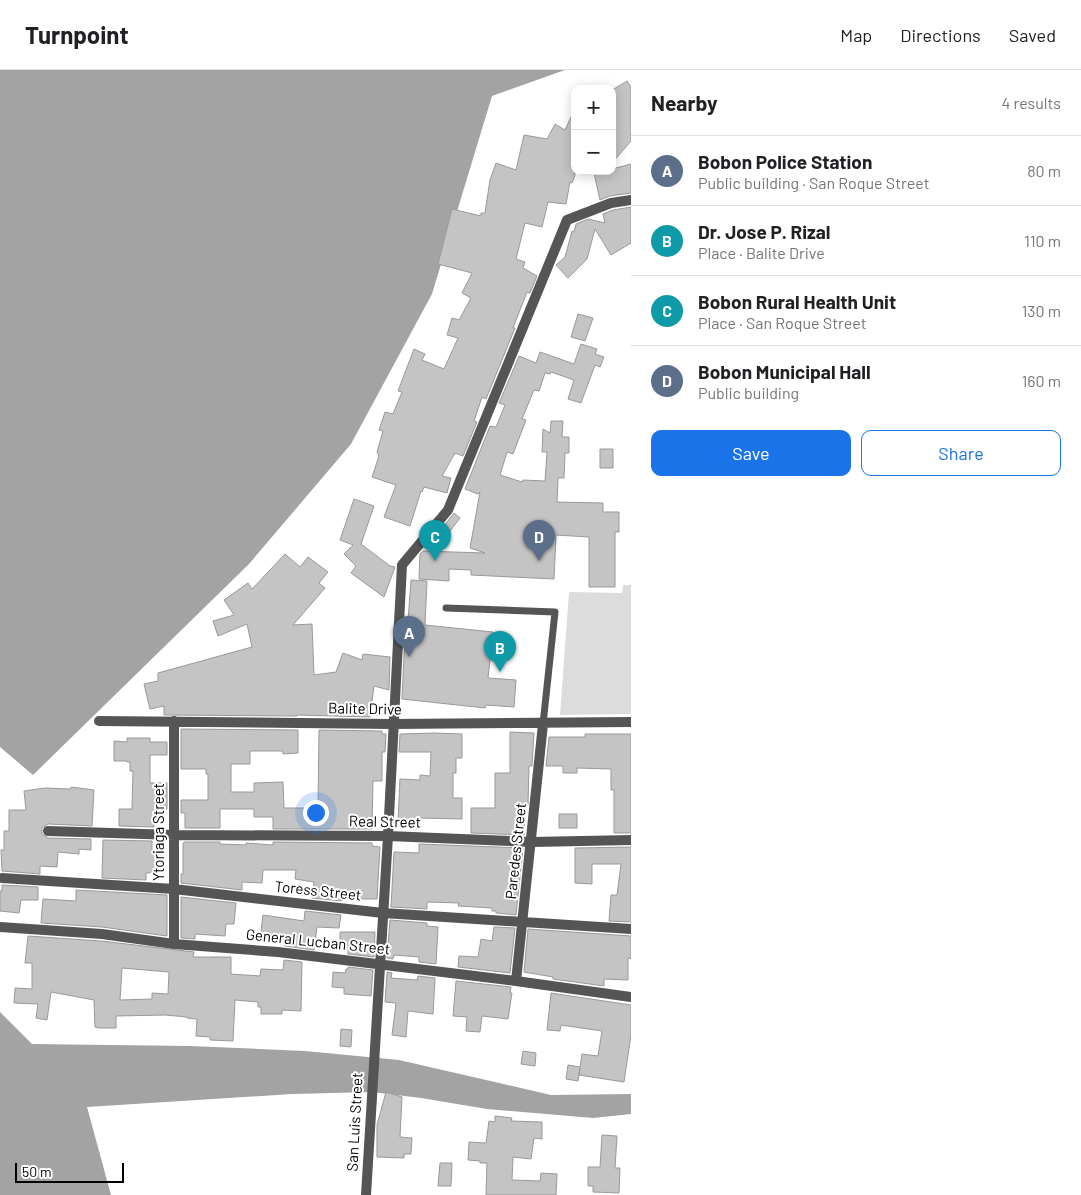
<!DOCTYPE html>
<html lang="en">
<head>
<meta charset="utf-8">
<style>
	:root { --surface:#fff; --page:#f2f2f2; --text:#202124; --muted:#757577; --line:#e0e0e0; --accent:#1a73e8 }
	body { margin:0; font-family:Barlow,sans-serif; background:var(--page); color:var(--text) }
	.controls { position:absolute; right:15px; top:15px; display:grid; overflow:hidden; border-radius:10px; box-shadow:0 2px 12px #0003 }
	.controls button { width:45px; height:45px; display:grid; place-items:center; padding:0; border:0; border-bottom:1px solid var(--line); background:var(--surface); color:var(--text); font:25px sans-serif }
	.scale { position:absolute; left:15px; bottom:12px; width:109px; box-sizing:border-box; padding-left:5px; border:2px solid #000; border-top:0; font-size:14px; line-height:18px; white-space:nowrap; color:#000; -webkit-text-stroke:4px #fff; paint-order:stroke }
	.you { position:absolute; left:315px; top:742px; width:18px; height:18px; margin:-12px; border:4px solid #fff; border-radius:50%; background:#1a73e8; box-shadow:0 0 0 8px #1a73e833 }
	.badge { display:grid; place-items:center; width:32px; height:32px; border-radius:50%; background:var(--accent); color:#fff; font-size:16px; font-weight:700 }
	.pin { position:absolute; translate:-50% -41px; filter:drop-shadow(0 1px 2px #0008) }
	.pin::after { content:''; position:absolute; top:26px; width:18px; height:15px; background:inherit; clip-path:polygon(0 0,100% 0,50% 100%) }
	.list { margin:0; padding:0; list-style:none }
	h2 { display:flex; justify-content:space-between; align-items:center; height:65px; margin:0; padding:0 20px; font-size:21px }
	h2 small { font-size:16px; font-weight:400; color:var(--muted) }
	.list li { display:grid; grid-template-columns:32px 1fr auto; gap:15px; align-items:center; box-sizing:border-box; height:70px; padding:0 20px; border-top:1px solid var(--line) }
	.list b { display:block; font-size:19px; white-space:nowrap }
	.list p { margin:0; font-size:16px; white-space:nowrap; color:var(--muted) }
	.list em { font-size:16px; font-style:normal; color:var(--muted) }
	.actions { display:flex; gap:10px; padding:15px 20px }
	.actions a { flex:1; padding:11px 0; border:1px solid var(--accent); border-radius:10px; text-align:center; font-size:18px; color:var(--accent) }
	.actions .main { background:var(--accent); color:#fff }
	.map { position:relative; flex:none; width:631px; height:1125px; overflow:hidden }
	header { display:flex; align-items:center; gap:30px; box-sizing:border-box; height:70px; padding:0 25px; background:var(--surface); border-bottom:1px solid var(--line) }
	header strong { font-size:24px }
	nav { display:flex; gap:28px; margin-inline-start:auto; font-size:18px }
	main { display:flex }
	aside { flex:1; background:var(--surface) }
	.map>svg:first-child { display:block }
</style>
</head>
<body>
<header>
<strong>Turnpoint</strong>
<nav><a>Map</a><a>Directions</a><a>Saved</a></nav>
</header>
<main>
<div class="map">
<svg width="631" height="1125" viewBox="0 0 631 1125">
	<rect width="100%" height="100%" fill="#fff"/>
	<path fill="#dcdcdc" d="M623,515H631V644L560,645L569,522L622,523Z"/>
	<path fill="#a3a3a3" d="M0,0H565L492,26L432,224L351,374L249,494L33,705L0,677Z
		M0,942L32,974L190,976L305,981L399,990L551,1025L631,1024V1044L593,1048L487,1039L421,1028L372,1022L292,1024L87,1037L111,1125H0Z"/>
	<path fill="#c4c4c4" stroke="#999" fill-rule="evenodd" d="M627,11L631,17V71L612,93V20Z
		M575,38V105L572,113L570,112L566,134L548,132L542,157L525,153L516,189L525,192L523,198L537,206L530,223L527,222L513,258H515L486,329L482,327L474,351L477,352L463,386L455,383L442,406L451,408L447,423L424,417L422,422L421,421L410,456L384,447L396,415L372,407L379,386L377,382L383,361L379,360L385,342L393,344L402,322L398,321L414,279L425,284L422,290L444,299L458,268L447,265L452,248L459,250L471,228L462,223L472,203L438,194L452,139L481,146V143H485L490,110L496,93L516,100L524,65L547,69L555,54L565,60Z
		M631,94V123L610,126L600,130L594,103L612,101V99Z
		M631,137V173L611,185L595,159L587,189L568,208L556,195L565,187L572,161L574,162L576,154L588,149L605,153L603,144L613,140Z
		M578,244L593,248L585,271L571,267Z
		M581,274L597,279L595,284L604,287L600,297L595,295L581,333L568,329L574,310L551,302L550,304L545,303L539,321L534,320L522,349L526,350L513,384L507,382L500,405L522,412L523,410L545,411L547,382H542L543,359L550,363L551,351H563L562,367H569V383H565L564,408H558L557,432L603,433V442H619V462H615V517H589V467L556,465L554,509L471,505V500L449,499V511L419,509L420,484L423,481L485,483L470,478L480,422L478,424L465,419L490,356L496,357L505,335L499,333L519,286L536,293L540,282L574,294Z
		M600,379H613V398H600Z
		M354,429L374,436L361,474L390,496L395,497L384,527L351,503L356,496L344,484L353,475L340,470Z
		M454,443L460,448L444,469L436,466Z
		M285,484L300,497L308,487L328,502L319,513L325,518L293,555L312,554L314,605L336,602L343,583L362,590L363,584L390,587L389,620L374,616L370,647L297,645V646L164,645V636L150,639L144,614L158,611V603L252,577L247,554L218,566L213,551L234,545L224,530L248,513L252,519Z
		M411,510L427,511L425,555L493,562L488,608L516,610L514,637L486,635L485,638L402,629L405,564L407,565Z
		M181,659L298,660V683L283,684V681H250V694H231V722H254V713L283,712L284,738H318L319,660L382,661V664H386L385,682H382V711H373L372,759H273V747H254V739H220V758H185V743H181V730H208V704H206V699H181Z
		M510,662L534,663L532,696H529L528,735H525L524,765L471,763V738H495V703H510Z
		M434,663L462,664V688H456V703H453V728H462V749L421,748V752L398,751L400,709L420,710V705L430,706L431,682H399L400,664Z
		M585,664H631V763H614V720H611V699L577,698V703H563V696H546L549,667H585Z
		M127,668H150V672H167V685H150V713H167V739H154V757L119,756V739H132L133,701H130V692H127V691H114V671L127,672Z
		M71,717L94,720L92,756L48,754L42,758V764L48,768L91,769V780L79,779V784L58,782L57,797L40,796V804L2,801L1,780H4V761H9V740H26L24,721L45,718L71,719Z
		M559,744H577V758H559Z
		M103,770L152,771V781H160V802L146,803V810L102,808Z
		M185,772H220V774L246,775V773L273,775V772L372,773V776L380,777L377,829H342V831L312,828L314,812L295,809L296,800H263L262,813L242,812V820L181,813V804H183V773Z
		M419,774L523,778L516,845L496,843V841H492V838L458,836L459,833L427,832V839L391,837L394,782L419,783Z
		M631,777V852L609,851L611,825H617L621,794H592V814L575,813V778Z
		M2,815L38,817V830H21L19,843L0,841V821H2Z
		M76,820L167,825V866L102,857L41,853L43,829L76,831Z
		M181,827L236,833L234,854H226L225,866L195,864V869L181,868Z
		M305,841L341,845L339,858L317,857L314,880L285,876L283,871L260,869L263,845L304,851Z
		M390,850L427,853V856L438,857L436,894L419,892V887L394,885L393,889L387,888Z
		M494,857L515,858L510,903L458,897L459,886L478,887L481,869L492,871Z
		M528,859L631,866V889L628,888V910L604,909V916L553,909V907L524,902Z
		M340,862H375L374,887L348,884V875H340Z
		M28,866L101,871L194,882L193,887H231V904L260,906L261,899L283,900L284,890L302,892L301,941L282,940V944H261V937H258V932L235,930L233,971L210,970V967L196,966L197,949L187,948V947L165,945L116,946V958H99L95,957L94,930L51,922L47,950L36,948L38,934L14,933L15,918L32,919V893H25ZM122,898L169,902L168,924L152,923V929L120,930Z
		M348,897L373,900L371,926L344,924V918L332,917L333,902L345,903L346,899H348Z
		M387,902L392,903L391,908L417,910L418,906L435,908L433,944L408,941L406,967L392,965L396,933L385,932Z
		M456,911L511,917L510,923H512L508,949L482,946L480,962L466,961L467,947L453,946Z
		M551,923L631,935V965L624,1012L579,1005L580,998L578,1011L566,1009L568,995L580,997L582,984L598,986L602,961L561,955L560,961L547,960Z
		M341,959L352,960L351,977L340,976Z
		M523,981L536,983L535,996L521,994Z
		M386,1022L402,1027L400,1067L412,1068L411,1084H404V1088L377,1087V1055Z
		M495,1046L512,1048L511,1051L542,1052V1069L534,1068L531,1089L513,1087L512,1110L540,1111L541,1103L557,1104L556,1125H486L487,1093H480V1091L468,1090L469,1072L486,1073L489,1051L495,1052Z
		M602,1065L617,1066L615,1098H620L619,1123L593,1122V1116H588V1097H600Z
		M440,1093H452L451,1116H438Z"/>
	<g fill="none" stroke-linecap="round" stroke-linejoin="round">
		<path stroke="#555" stroke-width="7" d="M446,538L555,542L543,654"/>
		<path stroke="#555" stroke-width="10" d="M99,651L392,654L631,652
			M174,651V874
			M48,761L175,765L388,766L532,772L631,770
			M2,808L174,819L383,843L631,859
			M0,857L102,864L174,874L278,882L516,911L631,927
			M516,911L543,654
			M366,1125L388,766L402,495L448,440L567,150L611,133L631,130"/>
	</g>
	<g text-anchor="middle" stroke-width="4" stroke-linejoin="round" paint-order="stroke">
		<g font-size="15" fill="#000" stroke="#fff">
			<text transform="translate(365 639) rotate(1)" y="5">Balite Drive</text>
			<text transform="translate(385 752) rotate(1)" y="5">Real Street</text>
			<text transform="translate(159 762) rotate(-90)" y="5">Ytoriaga Street</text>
			<text transform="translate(516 781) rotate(-84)" y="5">Paredes Street</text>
			<text transform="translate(318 821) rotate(6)" y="5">Toress Street</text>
			<text transform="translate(318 872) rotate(6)" y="5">General Lucban Street</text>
			<text transform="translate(355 1052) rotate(-87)" y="5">San Luis Street</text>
		</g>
	</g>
</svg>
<div class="controls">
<button>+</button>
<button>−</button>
</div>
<div class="scale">50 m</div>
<div class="you"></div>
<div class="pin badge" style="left:409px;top:587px;background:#5c6f8a">A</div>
<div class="pin badge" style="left:500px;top:602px;background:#0f9aa8">B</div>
<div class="pin badge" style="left:435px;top:491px;background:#0f9aa8">C</div>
<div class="pin badge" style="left:539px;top:491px;background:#5c6f8a">D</div>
</div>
<aside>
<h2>Nearby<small>4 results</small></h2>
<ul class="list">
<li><span class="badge" style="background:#5c6f8a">A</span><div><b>Bobon Police Station</b><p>Public building · San Roque Street</p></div><em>80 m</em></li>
<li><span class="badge" style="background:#0f9aa8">B</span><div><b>Dr. Jose P. Rizal</b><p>Place · Balite Drive</p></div><em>110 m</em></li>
<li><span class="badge" style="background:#0f9aa8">C</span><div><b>Bobon Rural Health Unit</b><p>Place · San Roque Street</p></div><em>130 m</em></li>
<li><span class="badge" style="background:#5c6f8a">D</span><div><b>Bobon Municipal Hall</b><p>Public building</p></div><em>160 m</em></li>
</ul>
<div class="actions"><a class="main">Save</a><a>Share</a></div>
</aside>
</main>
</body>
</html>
